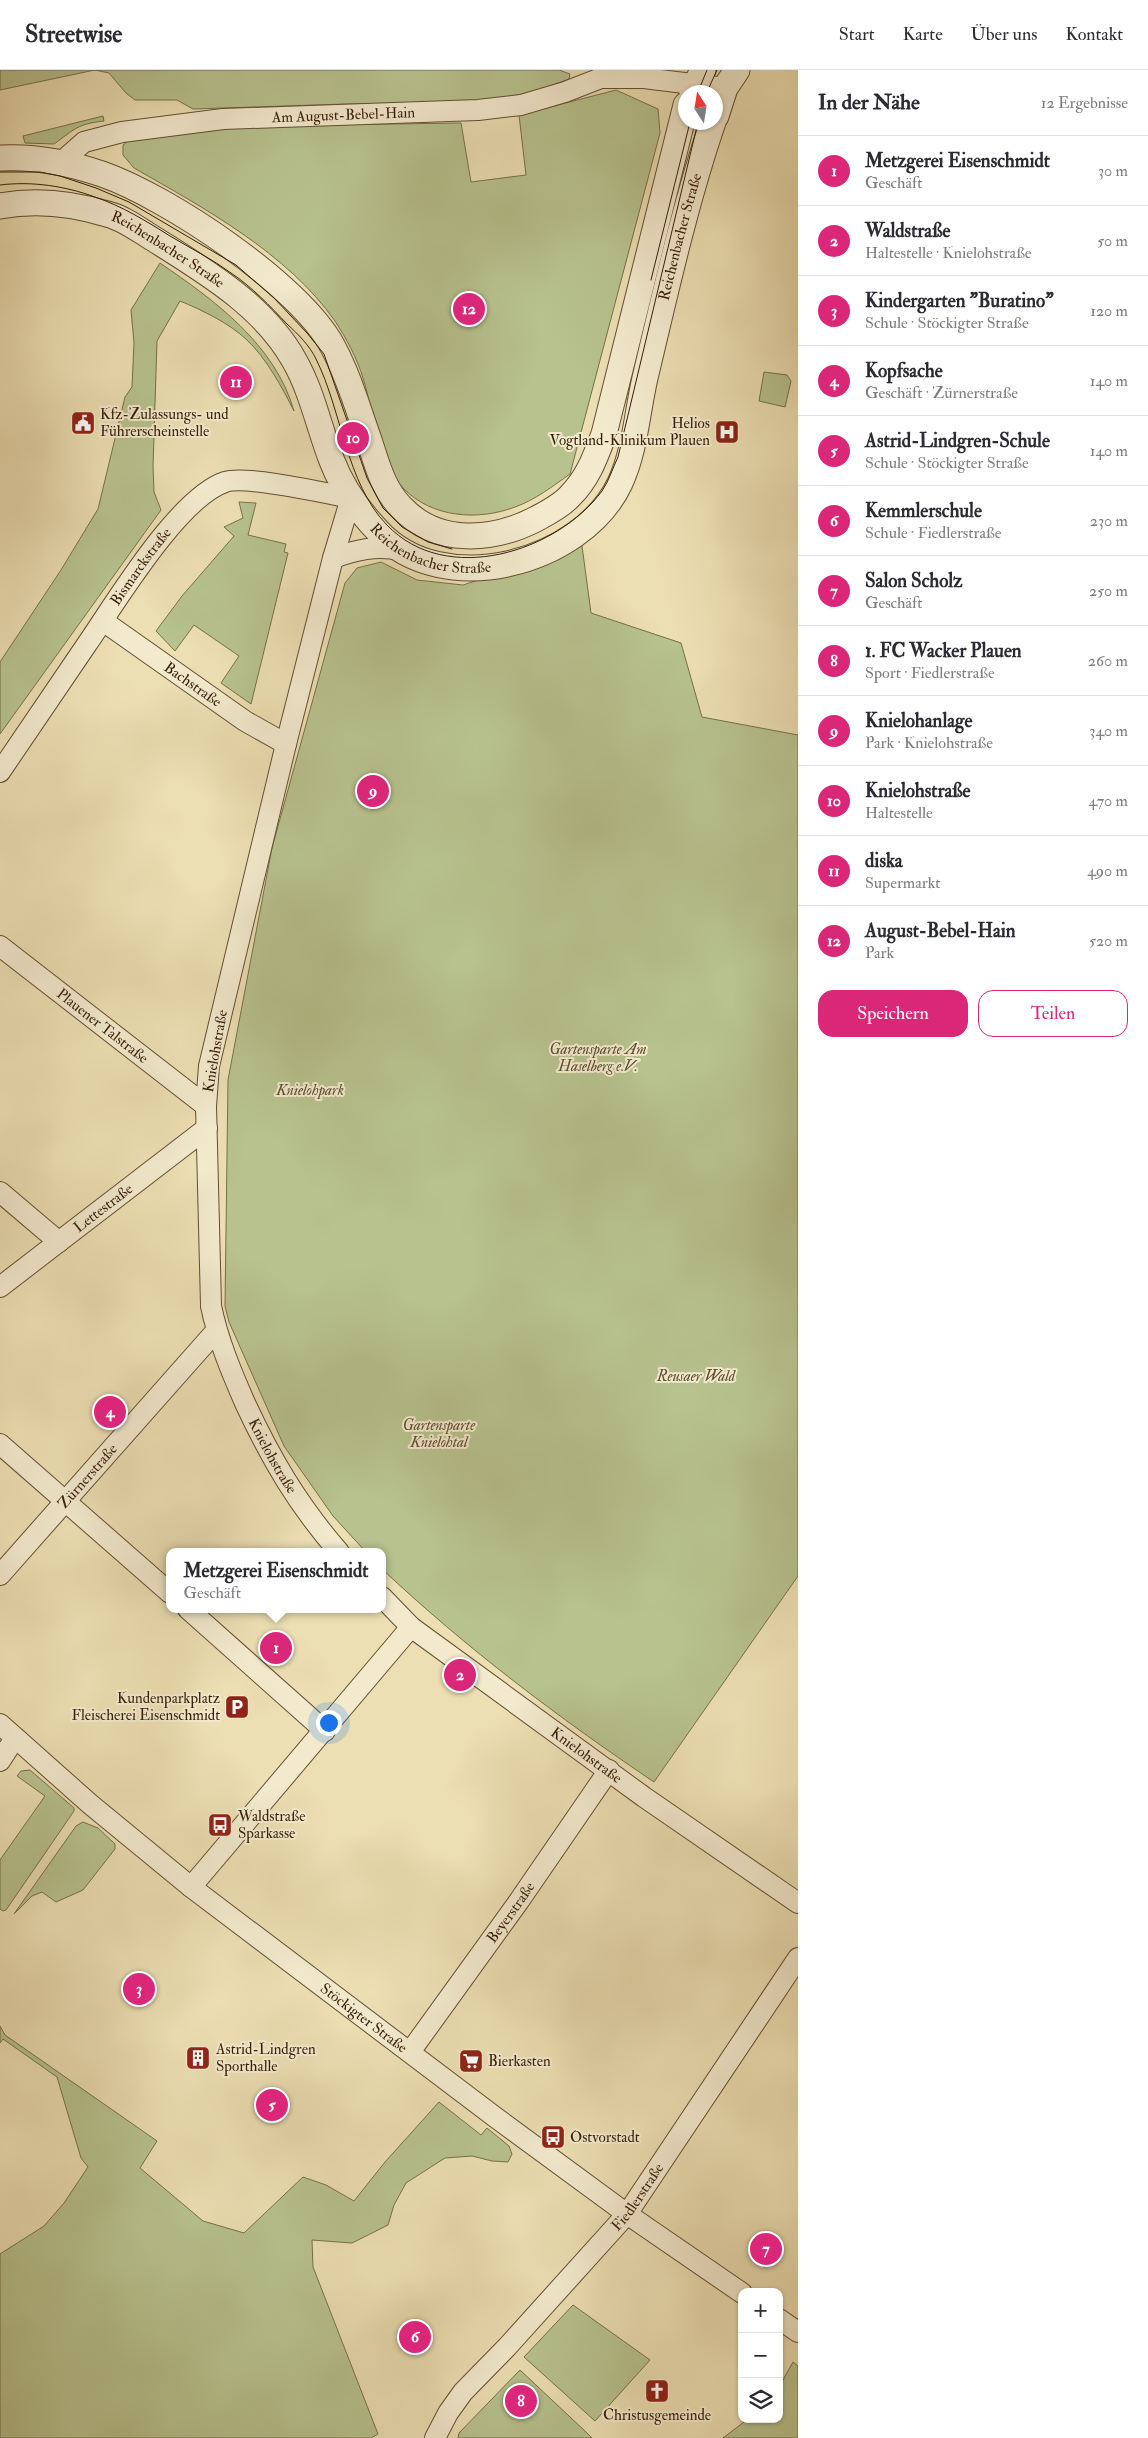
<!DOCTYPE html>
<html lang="de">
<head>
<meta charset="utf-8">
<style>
	:root { --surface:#fff; --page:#f7f7f7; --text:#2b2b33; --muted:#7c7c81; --line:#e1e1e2; --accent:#db2777 }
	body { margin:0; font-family:"IM FELL Double Pica",serif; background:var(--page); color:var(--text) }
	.controls { position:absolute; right:15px; bottom:15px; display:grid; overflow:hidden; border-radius:10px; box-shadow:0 1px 4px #0004 }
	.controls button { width:45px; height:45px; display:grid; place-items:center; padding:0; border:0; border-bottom:1px solid var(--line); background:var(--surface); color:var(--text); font:25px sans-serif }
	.compass { position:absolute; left:678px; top:15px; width:45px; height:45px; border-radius:50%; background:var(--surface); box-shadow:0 1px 4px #0004; rotate:348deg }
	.you { position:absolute; left:328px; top:1652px; width:18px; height:18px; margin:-12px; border:4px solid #fff; border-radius:50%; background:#1a73e8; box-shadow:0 0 0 8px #1a73e833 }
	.badge { display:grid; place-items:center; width:32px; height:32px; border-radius:50%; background:var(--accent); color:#fff; font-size:16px; font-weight:700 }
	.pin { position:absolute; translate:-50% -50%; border:2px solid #fff; box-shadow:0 1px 5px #0006 }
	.popup { position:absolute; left:166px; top:1478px; width:220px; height:65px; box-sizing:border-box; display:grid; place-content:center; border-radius:10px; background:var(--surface); filter:drop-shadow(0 1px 4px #0005); font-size:16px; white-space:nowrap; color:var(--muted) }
	.popup b { font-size:19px; color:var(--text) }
	.popup::after { content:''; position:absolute; left:50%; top:100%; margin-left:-10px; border:10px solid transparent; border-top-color:var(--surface) }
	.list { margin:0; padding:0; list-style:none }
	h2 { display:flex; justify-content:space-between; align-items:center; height:65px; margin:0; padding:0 20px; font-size:21px }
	h2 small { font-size:16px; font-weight:400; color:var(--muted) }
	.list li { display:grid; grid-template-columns:32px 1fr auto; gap:15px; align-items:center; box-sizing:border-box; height:70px; padding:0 20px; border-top:1px solid var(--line) }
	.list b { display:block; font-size:19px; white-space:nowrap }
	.list p { margin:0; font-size:16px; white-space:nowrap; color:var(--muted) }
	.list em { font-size:16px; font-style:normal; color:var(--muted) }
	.actions { display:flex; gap:10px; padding:15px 20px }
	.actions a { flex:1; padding:11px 0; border:1px solid var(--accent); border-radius:15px; text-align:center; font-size:18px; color:var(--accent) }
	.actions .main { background:var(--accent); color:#fff }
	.icon { flex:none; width:28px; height:28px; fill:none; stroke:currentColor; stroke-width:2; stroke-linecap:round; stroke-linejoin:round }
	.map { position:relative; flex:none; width:798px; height:2368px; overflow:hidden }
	header { display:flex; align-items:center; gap:30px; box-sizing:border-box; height:70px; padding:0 25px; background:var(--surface); border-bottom:1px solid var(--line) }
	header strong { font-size:24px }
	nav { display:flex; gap:28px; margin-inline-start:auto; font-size:18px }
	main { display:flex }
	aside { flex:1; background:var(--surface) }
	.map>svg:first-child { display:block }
</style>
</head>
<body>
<header>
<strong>Streetwise</strong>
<nav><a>Start</a><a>Karte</a><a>Über uns</a><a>Kontakt</a></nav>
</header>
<main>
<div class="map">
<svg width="798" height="2368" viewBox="0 0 798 2368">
	<rect width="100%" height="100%" fill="#ecdfb3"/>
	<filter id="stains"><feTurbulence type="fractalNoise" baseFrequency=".004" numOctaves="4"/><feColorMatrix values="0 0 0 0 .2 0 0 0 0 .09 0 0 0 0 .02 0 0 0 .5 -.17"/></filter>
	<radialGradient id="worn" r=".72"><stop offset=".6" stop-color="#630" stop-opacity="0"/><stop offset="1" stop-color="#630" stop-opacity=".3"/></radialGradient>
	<path fill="#b7c28e" stroke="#76704a" d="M0,0H559L570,4L569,9L531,23L470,32L345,34L193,39L177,30H135L126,23L109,3L95,0L0,20Z
		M616,20L658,39L660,63L570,404C553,416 535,430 515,437C478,451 432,448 403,418C394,409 387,389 382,377C373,356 370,330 363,308C357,288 346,268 335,251C287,183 204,138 134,98L123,85V75L131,69L188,57L461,53L471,112L526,105L519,45Z
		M103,46L104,51C77,54 75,59 54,74L25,73L23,66Z
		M160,193C214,230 275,274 294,341C282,317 266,288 247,270C229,253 202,240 180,231L157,271L153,397L154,422L161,440L0,664V592L61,500L98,439L125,327L132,317L134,273L131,240Z
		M764,302L787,305L791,311L785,337L759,331Z
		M239,432L256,433L248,465L286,474L284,482L288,483L251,634L221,613L239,586L194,555L175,581L156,561L182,526L234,466L224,457L243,448Z
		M582,476L591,543L681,573L702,647L798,665V1506L654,1712C559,1648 466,1578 382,1499V1482H366L333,1446L284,1376L229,1252L225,1236L228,1010L272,778L345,513L357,498L381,492L417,510L463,515Z
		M30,1700L74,1738V1741L6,1840L3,1841L0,1839V1790L45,1726L17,1706L21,1701Z
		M83,1752L98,1758L115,1774V1779L83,1820L56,1832L42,1822L32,1826L14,1844L76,1756Z
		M0,1956L5,1965L157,2071L140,2098L203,2151L244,2163L303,2107L326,2115L354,2131L385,2092L439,2032L481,2065L487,2058L509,2076L512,2084L508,2092L492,2091L472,2086L445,2088L406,2113L394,2135L388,2155L352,2173L312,2170L313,2197L378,2364L371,2368H0V2184L44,2156L64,2133L88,2097L81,2088L57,2007L3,1969L0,1973Z
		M573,2235L650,2290L595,2351L524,2287Z
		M793,2292L798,2296V2368H723L748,2349H779V2317Z
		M520,2300L586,2362L592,2368H458L459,2363Z"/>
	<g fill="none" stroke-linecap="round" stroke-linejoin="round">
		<defs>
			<g id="minor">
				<path id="s1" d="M64,93L68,86L84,72L122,62L223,49L478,40L521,35L565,22L601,8H644L725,18"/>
				<path d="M333,488C356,480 376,475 400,480"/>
				<path id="s2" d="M103,551L245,651L286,674"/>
				<path id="s3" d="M0,702C29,660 58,617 87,574C116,532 178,428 225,412C246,405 325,423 351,428L333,488L286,674L209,996L206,1036L211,1236C218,1270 231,1301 245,1333C271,1389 298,1435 339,1482"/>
				<path id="s4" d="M0,876L206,1036"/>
				<path d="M0,1122L59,1172"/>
				<path id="s5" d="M0,1217L207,1058"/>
				<path d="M0,1374L170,1523"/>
				<path id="s6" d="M0,1505L216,1261"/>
				<path id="s7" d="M382,1527L411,1557L644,1727L798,1833"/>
				<path d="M188,1539L325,1661"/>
				<path id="s8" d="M0,1654L90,1734L191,1817L495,2047L627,2144L742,2223"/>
				<path d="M0,1691L15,1668"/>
				<path d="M191,1817L411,1557"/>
				<path id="s9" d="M410,1982L519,1831L609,1700"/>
				<path d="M779,2249L798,2262"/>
				<path id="s10" d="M435,2368L448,2343L463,2322L507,2277L627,2144L798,1888"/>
			</g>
			<g id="tertiary">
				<path d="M692,22L703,0"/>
				<path d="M716,46L725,18L737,0"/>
				<path d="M0,88C34,86 70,93 102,104C168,127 300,215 333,277C349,307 358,339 369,370C377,394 383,419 401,437C437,476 493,471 536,449C547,443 561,436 570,426C588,408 595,388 604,364L686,35"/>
				<path id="s11" d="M0,136C37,129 71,133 107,144C124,148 139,160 154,169C205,201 264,236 294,290C312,321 319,358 332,391C342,417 359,441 378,461C442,531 582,494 620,413C635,381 637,343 645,308C665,224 685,134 713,52"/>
			</g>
		</defs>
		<use href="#minor" stroke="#644e31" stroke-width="22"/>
		<use href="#tertiary" stroke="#644e31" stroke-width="27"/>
		<use href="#minor" stroke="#f3eace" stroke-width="20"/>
		<use href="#tertiary" stroke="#f3eace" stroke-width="25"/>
		<path stroke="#361e06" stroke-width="1" d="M698,22L707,0
			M707,22L717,0
			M0,102H40L60,106L96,118L129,132L236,195L274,228L307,263L324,284L367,408L383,438L402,457L428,472L452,479
			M0,115C32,111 65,116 95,127C122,136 146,151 170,166C190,178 212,189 231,203C252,217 270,236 287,254C298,264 310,276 316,289C342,341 346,413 387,455C446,517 557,482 602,421C609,411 613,397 618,387L698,52
			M651,210L690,52"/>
	</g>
	<defs>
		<symbol id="civic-square" viewBox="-11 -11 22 22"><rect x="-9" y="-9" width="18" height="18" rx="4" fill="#8f2418" stroke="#f3eace"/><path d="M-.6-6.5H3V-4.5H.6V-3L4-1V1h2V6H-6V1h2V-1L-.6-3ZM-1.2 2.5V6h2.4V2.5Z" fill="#fff"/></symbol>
		<symbol id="hospital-square" viewBox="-11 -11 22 22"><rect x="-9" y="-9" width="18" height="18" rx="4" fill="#8f2418" stroke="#f3eace"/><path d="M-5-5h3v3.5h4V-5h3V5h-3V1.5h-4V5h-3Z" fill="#fff"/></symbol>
		<symbol id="parking-square" viewBox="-11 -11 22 22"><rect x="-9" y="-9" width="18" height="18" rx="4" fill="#8f2418" stroke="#f3eace"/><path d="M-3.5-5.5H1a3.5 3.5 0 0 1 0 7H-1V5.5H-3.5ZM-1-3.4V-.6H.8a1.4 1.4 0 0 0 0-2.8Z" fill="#fff"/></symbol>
		<symbol id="bus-square" viewBox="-11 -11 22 22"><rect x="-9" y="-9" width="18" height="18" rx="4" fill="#8f2418" stroke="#f3eace"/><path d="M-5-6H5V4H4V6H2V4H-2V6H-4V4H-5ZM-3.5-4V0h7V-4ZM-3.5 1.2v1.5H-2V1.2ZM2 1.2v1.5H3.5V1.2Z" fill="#fff"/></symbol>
		<symbol id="building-square" viewBox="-11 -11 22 22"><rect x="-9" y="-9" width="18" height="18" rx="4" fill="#8f2418" stroke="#f3eace"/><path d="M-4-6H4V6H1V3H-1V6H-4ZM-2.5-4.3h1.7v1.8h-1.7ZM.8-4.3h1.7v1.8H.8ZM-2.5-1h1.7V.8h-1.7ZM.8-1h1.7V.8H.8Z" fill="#fff"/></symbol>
		<symbol id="supermarket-square" viewBox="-11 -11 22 22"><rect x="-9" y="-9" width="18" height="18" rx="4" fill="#8f2418" stroke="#f3eace"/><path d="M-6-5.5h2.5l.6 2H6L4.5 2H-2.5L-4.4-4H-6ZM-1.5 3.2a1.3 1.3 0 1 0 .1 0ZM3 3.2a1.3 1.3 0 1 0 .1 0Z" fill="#fff"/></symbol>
		<symbol id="church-square" viewBox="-11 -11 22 22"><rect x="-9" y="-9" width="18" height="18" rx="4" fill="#8f2418" stroke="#f3eace"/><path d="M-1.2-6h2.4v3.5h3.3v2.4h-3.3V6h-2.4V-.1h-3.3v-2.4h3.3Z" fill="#fff"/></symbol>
	</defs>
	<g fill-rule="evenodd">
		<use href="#civic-square" x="69" y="339" width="28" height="28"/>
		<use href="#hospital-square" x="713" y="348" width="28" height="28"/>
		<use href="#parking-square" x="223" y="1623" width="28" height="28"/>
		<use href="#bus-square" x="206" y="1741" width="28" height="28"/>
		<use href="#building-square" x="184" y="1974" width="28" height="28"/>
		<use href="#supermarket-square" x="457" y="1977" width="28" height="28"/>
		<use href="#bus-square" x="539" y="2053" width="28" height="28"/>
		<use href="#church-square" x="643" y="2307" width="28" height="28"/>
	</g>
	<g text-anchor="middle" stroke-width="4" stroke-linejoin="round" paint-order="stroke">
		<g font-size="15" fill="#361e06" stroke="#f3eace">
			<text dy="5" stroke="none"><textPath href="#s1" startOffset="291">Am August-Bebel-Hain</textPath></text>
			<text dy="5" stroke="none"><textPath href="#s11" startOffset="1078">Reichenbacher Straße</textPath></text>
			<text dy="5" stroke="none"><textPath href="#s11" startOffset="179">Reichenbacher Straße</textPath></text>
			<text dy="5" stroke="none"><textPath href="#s11" startOffset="599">Reichenbacher Straße</textPath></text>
			<text dy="5" stroke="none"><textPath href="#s3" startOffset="249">Bismarckstraße</textPath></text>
			<text dy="5" stroke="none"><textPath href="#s2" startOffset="110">Bachstraße</textPath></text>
			<text dy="5" stroke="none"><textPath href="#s4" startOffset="130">Plauener Talstraße</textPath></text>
			<text transform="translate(215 981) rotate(-80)" y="5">Knielohstraße</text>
			<text dy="5" stroke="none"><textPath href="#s5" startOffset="130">Lettestraße</textPath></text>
			<text dy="5" stroke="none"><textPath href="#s3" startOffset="1486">Knielohstraße</textPath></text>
			<text dy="5" stroke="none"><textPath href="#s6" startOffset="132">Zürnerstraße</textPath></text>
			<text dy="5" stroke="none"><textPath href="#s7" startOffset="259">Knielohstraße</textPath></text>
			<text dy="5" stroke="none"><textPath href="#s9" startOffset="172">Beyerstraße</textPath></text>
			<text dy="5" stroke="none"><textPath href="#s8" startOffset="468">Stöckigter Straße</textPath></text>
			<text dy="5" stroke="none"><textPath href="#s10" startOffset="316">Fiedlerstraße</textPath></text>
		</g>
		<g font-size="15" fill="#361e06" stroke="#f3eace" text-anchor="start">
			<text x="100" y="349">Kfz-Zulassungs- und<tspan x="100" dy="17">Führerscheinstelle</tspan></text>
			<text x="710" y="358" text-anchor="end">Helios<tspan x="710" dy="17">Vogtland-Klinikum Plauen</tspan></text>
			<text x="220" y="1633" text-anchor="end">Kundenparkplatz<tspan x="220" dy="17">Fleischerei Eisenschmidt</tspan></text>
			<text x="238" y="1751">Waldstraße<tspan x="238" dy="17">Sparkasse</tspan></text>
			<text x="216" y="1984">Astrid-Lindgren<tspan x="216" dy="17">Sporthalle</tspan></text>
			<text x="488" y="1996">Bierkasten</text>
			<text x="570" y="2072">Ostvorstadt</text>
			<text x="657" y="2350" text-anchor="middle">Christusgemeinde</text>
		</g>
		<g font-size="15" font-style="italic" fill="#5d4f2f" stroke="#f3eace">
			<text x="598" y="984">Gartensparte Am<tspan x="598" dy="17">Haselberg e.V.</tspan></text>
			<text x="310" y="1025">Knielohpark</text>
			<text x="696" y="1311">Reusaer Wald</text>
			<text x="439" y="1360">Gartensparte<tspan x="439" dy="17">Knielohtal</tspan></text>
		</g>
	</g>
	<rect width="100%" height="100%" filter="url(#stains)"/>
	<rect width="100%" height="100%" fill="url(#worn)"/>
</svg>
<div class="controls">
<button>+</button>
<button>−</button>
<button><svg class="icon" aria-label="layers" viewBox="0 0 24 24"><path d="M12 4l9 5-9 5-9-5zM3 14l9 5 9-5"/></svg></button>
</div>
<svg class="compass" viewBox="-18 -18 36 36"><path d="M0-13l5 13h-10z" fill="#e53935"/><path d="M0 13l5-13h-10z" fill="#7c7c81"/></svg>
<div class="you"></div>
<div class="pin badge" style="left:276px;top:1578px">1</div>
<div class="popup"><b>Metzgerei Eisenschmidt</b>Geschäft</div>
<div class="pin badge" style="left:460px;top:1605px">2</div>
<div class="pin badge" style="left:139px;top:1919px">3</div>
<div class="pin badge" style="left:110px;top:1342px">4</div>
<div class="pin badge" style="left:272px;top:2035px">5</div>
<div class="pin badge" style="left:415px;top:2267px">6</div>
<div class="pin badge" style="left:766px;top:2179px">7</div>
<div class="pin badge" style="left:521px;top:2331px">8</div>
<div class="pin badge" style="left:373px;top:721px">9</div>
<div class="pin badge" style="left:353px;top:368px">10</div>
<div class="pin badge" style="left:236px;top:312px">11</div>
<div class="pin badge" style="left:469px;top:239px">12</div>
</div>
<aside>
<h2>In der Nähe<small>12 Ergebnisse</small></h2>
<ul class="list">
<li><span class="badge">1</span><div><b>Metzgerei Eisenschmidt</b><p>Geschäft</p></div><em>30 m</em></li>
<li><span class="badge">2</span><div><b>Waldstraße</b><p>Haltestelle · Knielohstraße</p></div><em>50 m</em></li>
<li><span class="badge">3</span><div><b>Kindergarten &quot;Buratino&quot;</b><p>Schule · Stöckigter Straße</p></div><em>120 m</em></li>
<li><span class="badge">4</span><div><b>Kopfsache</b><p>Geschäft · Zürnerstraße</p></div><em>140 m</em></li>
<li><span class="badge">5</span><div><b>Astrid-Lindgren-Schule</b><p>Schule · Stöckigter Straße</p></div><em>140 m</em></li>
<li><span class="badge">6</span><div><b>Kemmlerschule</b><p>Schule · Fiedlerstraße</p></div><em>230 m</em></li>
<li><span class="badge">7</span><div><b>Salon Scholz</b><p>Geschäft</p></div><em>250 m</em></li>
<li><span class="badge">8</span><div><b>1. FC Wacker Plauen</b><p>Sport · Fiedlerstraße</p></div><em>260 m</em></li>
<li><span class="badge">9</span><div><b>Knielohanlage</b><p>Park · Knielohstraße</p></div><em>340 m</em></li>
<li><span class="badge">10</span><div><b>Knielohstraße</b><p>Haltestelle</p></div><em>470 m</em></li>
<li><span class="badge">11</span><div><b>diska</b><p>Supermarkt</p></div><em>490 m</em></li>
<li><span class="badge">12</span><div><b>August-Bebel-Hain</b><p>Park</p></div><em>520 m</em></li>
</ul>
<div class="actions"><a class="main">Speichern</a><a>Teilen</a></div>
</aside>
</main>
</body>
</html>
